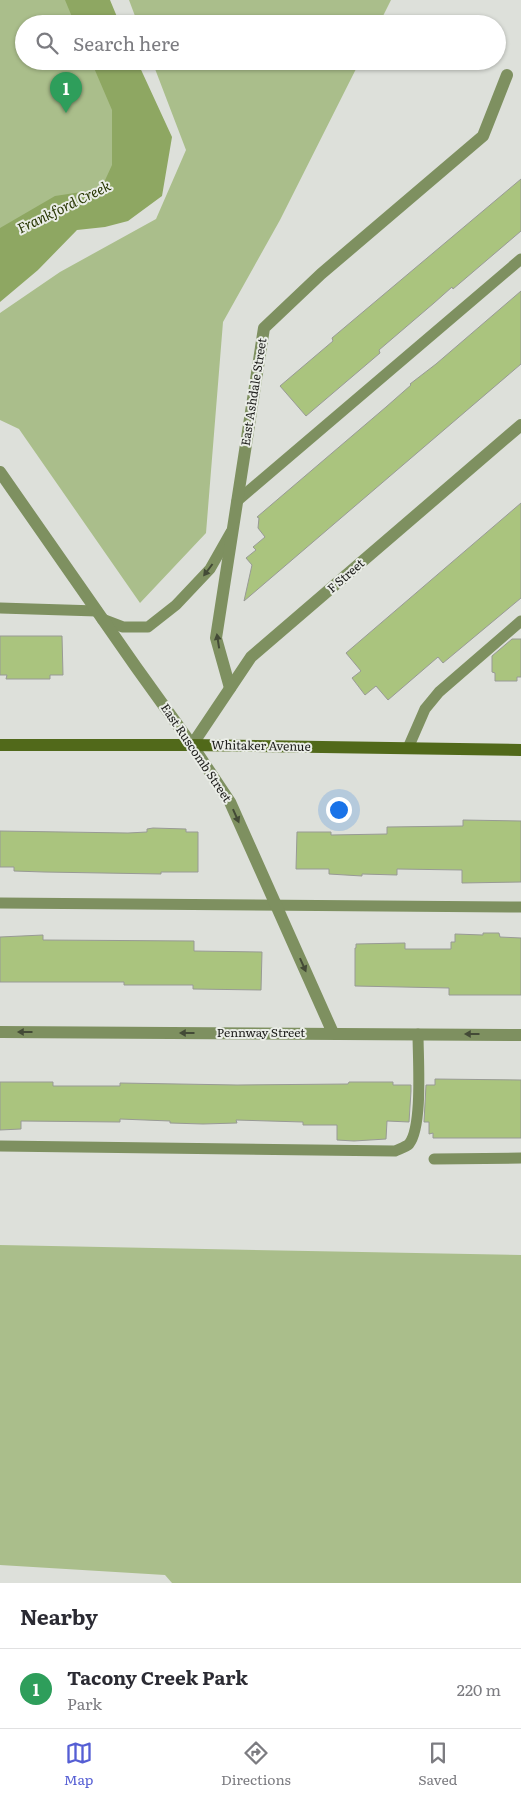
<!DOCTYPE html>
<html lang="en">
<head>
<meta charset="utf-8">
<style>
	:root { --surface:#fff; --page:#f7f7f7; --text:#2b2b33; --muted:#7c7c81; --line:#e1e1e2; --accent:#555ed4 }
	body { margin:0; font-family:Literata,serif; background:var(--page); color:var(--text) }
	.you { position:absolute; left:338px; top:809px; width:18px; height:18px; margin:-12px; border:4px solid #fff; border-radius:50%; background:#1a73e8; box-shadow:0 0 0 8px #1a73e833 }
	.badge { display:grid; place-items:center; width:32px; height:32px; border-radius:50%; background:var(--accent); color:#fff; font-size:16px; font-weight:700 }
	.pin { position:absolute; translate:-50% -41px; filter:drop-shadow(0 1px 2px #0008) }
	.pin::after { content:''; position:absolute; top:26px; width:18px; height:15px; background:inherit; clip-path:polygon(0 0,100% 0,50% 100%) }
	.list { margin:0; padding:0; list-style:none }
	h2 { display:flex; justify-content:space-between; align-items:center; height:65px; margin:0; padding:0 20px; font-size:21px }
	h2 small { font-size:16px; font-weight:400; color:var(--muted) }
	.list li { display:grid; grid-template-columns:32px 1fr auto; gap:15px; align-items:center; box-sizing:border-box; height:80px; padding:0 20px; border-top:1px solid var(--line) }
	.list b { display:block; font-size:19px; white-space:nowrap }
	.list p { margin:0; font-size:16px; white-space:nowrap; color:var(--muted) }
	.list em { font-size:16px; font-style:normal; color:var(--muted) }
	.icon { flex:none; width:28px; height:28px; fill:none; stroke:currentColor; stroke-width:2; stroke-linecap:round; stroke-linejoin:round }
	.map { position:relative; flex:none; width:521px; height:1583px; overflow:hidden }
	.search { position:absolute; background:var(--surface); box-shadow:0 1px 4px #0004; left:15px; right:15px; top:15px; height:55px; display:flex; align-items:center; gap:12px; box-sizing:border-box; padding:0 18px; border-radius:28px; color:var(--muted); font-size:19px }
	.sheet { height:145px; background:var(--surface) }
	nav { display:flex; justify-content:space-around; align-items:center; box-sizing:border-box; height:70px; border-top:1px solid var(--line); background:var(--surface); font-size:14px; color:var(--muted) }
	nav a { display:grid; justify-items:center; gap:2px }
	nav .on { color:var(--accent) }
	.map>svg:first-child { display:block }
</style>
</head>
<body>
<div class="map">
<svg width="521" height="1583" viewBox="0 0 521 1583">
	<rect width="100%" height="100%" fill="#dde0da"/>
	<path fill="#aabe8b" d="M0,0H94L102,24H24V61H115L150,166L0,267Z
		M129,0H391L379,24H138Z
		M152,61H360L280,220L223,322L206,533L140,603L19,429L0,420V313L60,272L156,219L186,150Z
		M0,1245L521,1255V1583H172L165,1575L0,1565Z"/>
	<path fill="#8ea762" d="M65,0H110L120,24H75Z
		M91,61H137L172,137L162,196L128,221L105,227L77,230L38,270L0,302V228L55,196L101,189L112,165V110Z"/>
	<path fill="#aac47e" stroke="#989a95" d="M521,179V231L453,289L452,287L434,303L379,350L380,353L306,416L280,386L333,341L332,338Z
		M521,291V364L244,601L252,565L246,558L256,550L253,547L265,537L258,528L259,518L257,517L386,407L411,385L410,384L436,364Z
		M521,503V598L443,663L438,657L388,700L376,686L365,695L352,678L361,671L346,653Z
		M0,636H62L63,675H50V679H6L7,675H0Z
		M512,639H521V677H517V681H495V673L492,672V656Z
		M463,820L521,821V882L462,883V870L397,869V875L362,874V876L329,874V869H296L297,832H331V835L387,834V827L463,826Z
		M153,828L186,829V832H198V872H161V874L44,872L14,871V867H0V831L128,833L147,832V829Z
		M483,933H499L500,937L521,938V995H449V988L355,986V948H356V944L405,943V949H451V942H455V934L483,935Z
		M43,935V940L194,941V951L262,952L261,990L193,989V985H124V982H0V937Z
		M435,1079L521,1080V1138H433V1133L429,1134V1122H424L426,1085H435Z
		M0,1082H53V1086H120V1083L237,1085L348,1084L349,1082H393V1085H411V1091L409,1122L387,1121L386,1139L354,1141L337,1140V1125H303V1122L269,1121L236,1120L237,1123L203,1124L170,1123V1121L120,1119V1122L21,1121V1129L0,1130Z"/>
	<g fill="none" stroke-linecap="round" stroke-linejoin="round">
		<path stroke="#7e9060" stroke-width="11" d="M237,501L521,259
			M0,608L97,611
			M102,619L123,627H148L176,605L210,569L231,532
			M408,748L425,709L439,692L521,621
			M0,903L521,907
			M0,1146L395,1151C399,1149 406,1147 409,1144C423,1127 418,1058 418,1034
			M434,1159L521,1158"/>
		<path stroke="#7e9060" stroke-width="12" d="M0,472L136,667L192,745L230,802L333,1033
			M230,688L216,638L264,328L321,274L483,136L507,75
			M0,1032L521,1035"/>
		<path stroke="#7e9060" stroke-width="12" d="M192,745L251,657L521,425"/>
		<path stroke="#51691a" stroke-width="12" d="M0,745H192L521,750"/>
	</g>
	<defs><path id="oneway-solid" d="M-6-.8H1V-3.2L6.5 0L1 3.2V.8H-6Z" transform="scale(1.25)"/></defs>
	<g fill="#434a36">
		<use href="#oneway-solid" transform="translate(208 570) rotate(127)"/>
		<use href="#oneway-solid" transform="translate(218 641) rotate(-99)"/>
		<use href="#oneway-solid" transform="translate(236 816) rotate(66)"/>
		<use href="#oneway-solid" transform="translate(303 965) rotate(66)"/>
		<use href="#oneway-solid" transform="translate(25 1032) rotate(-180)"/>
		<use href="#oneway-solid" transform="translate(187 1033) rotate(-180)"/>
		<use href="#oneway-solid" transform="translate(472 1034) rotate(-180)"/>
	</g>
	<g text-anchor="middle" stroke-width="4" stroke-linejoin="round" paint-order="stroke">
		<g font-size="12" fill="#1c1c1a" stroke="#eaede7">
			<text transform="translate(254 392) rotate(-81)" y="4">East Ashdale Street</text>
			<text transform="translate(346 576) rotate(-41)" y="4">F Street</text>
			<text transform="translate(261 746) rotate(1)" y="4">Whitaker Avenue</text>
			<text transform="translate(196 753) rotate(56)" y="4">East Ruscomb Street</text>
			<text x="261" y="1037">Pennway Street</text>
		</g>
		<g font-size="14" font-style="italic" fill="#263500" stroke="#eaede7">
			<text transform="translate(64 207) rotate(-26)" y="5">Frankford Creek</text>
		</g>
	</g>
</svg>
<div class="you"></div>
<div class="pin badge" style="left:66px;top:113px;background:#2e9e5b">1</div>
<div class="search"><svg class="icon" aria-label="search" viewBox="0 0 24 24"><circle cx="10" cy="10" r="6"/><path d="M15 15l6 6"/></svg>Search here</div>
</div>
<section class="sheet">
<h2>Nearby<small></small></h2>
<ul class="list">
<li><span class="badge" style="background:#2e9e5b">1</span><div><b>Tacony Creek Park</b><p>Park</p></div><em>220 m</em></li>
</ul>
</section>
<nav>
<a class="on"><svg class="icon" aria-label="map" viewBox="0 0 24 24"><path d="M3 6l6-2 6 2 6-2v14l-6 2-6-2-6 2zM9 4v14M15 6v14"/></svg>Map</a>
<a><svg class="icon" aria-label="directions" viewBox="0 0 24 24"><path d="M12 3l9 9-9 9-9-9zM9 14v-3h6M13 9l2 2-2 2"/></svg>Directions</a>
<a><svg class="icon" aria-label="saved" viewBox="0 0 24 24"><path d="M7 4h10v16l-5-4-5 4z"/></svg>Saved</a>
</nav>
</body>
</html>
